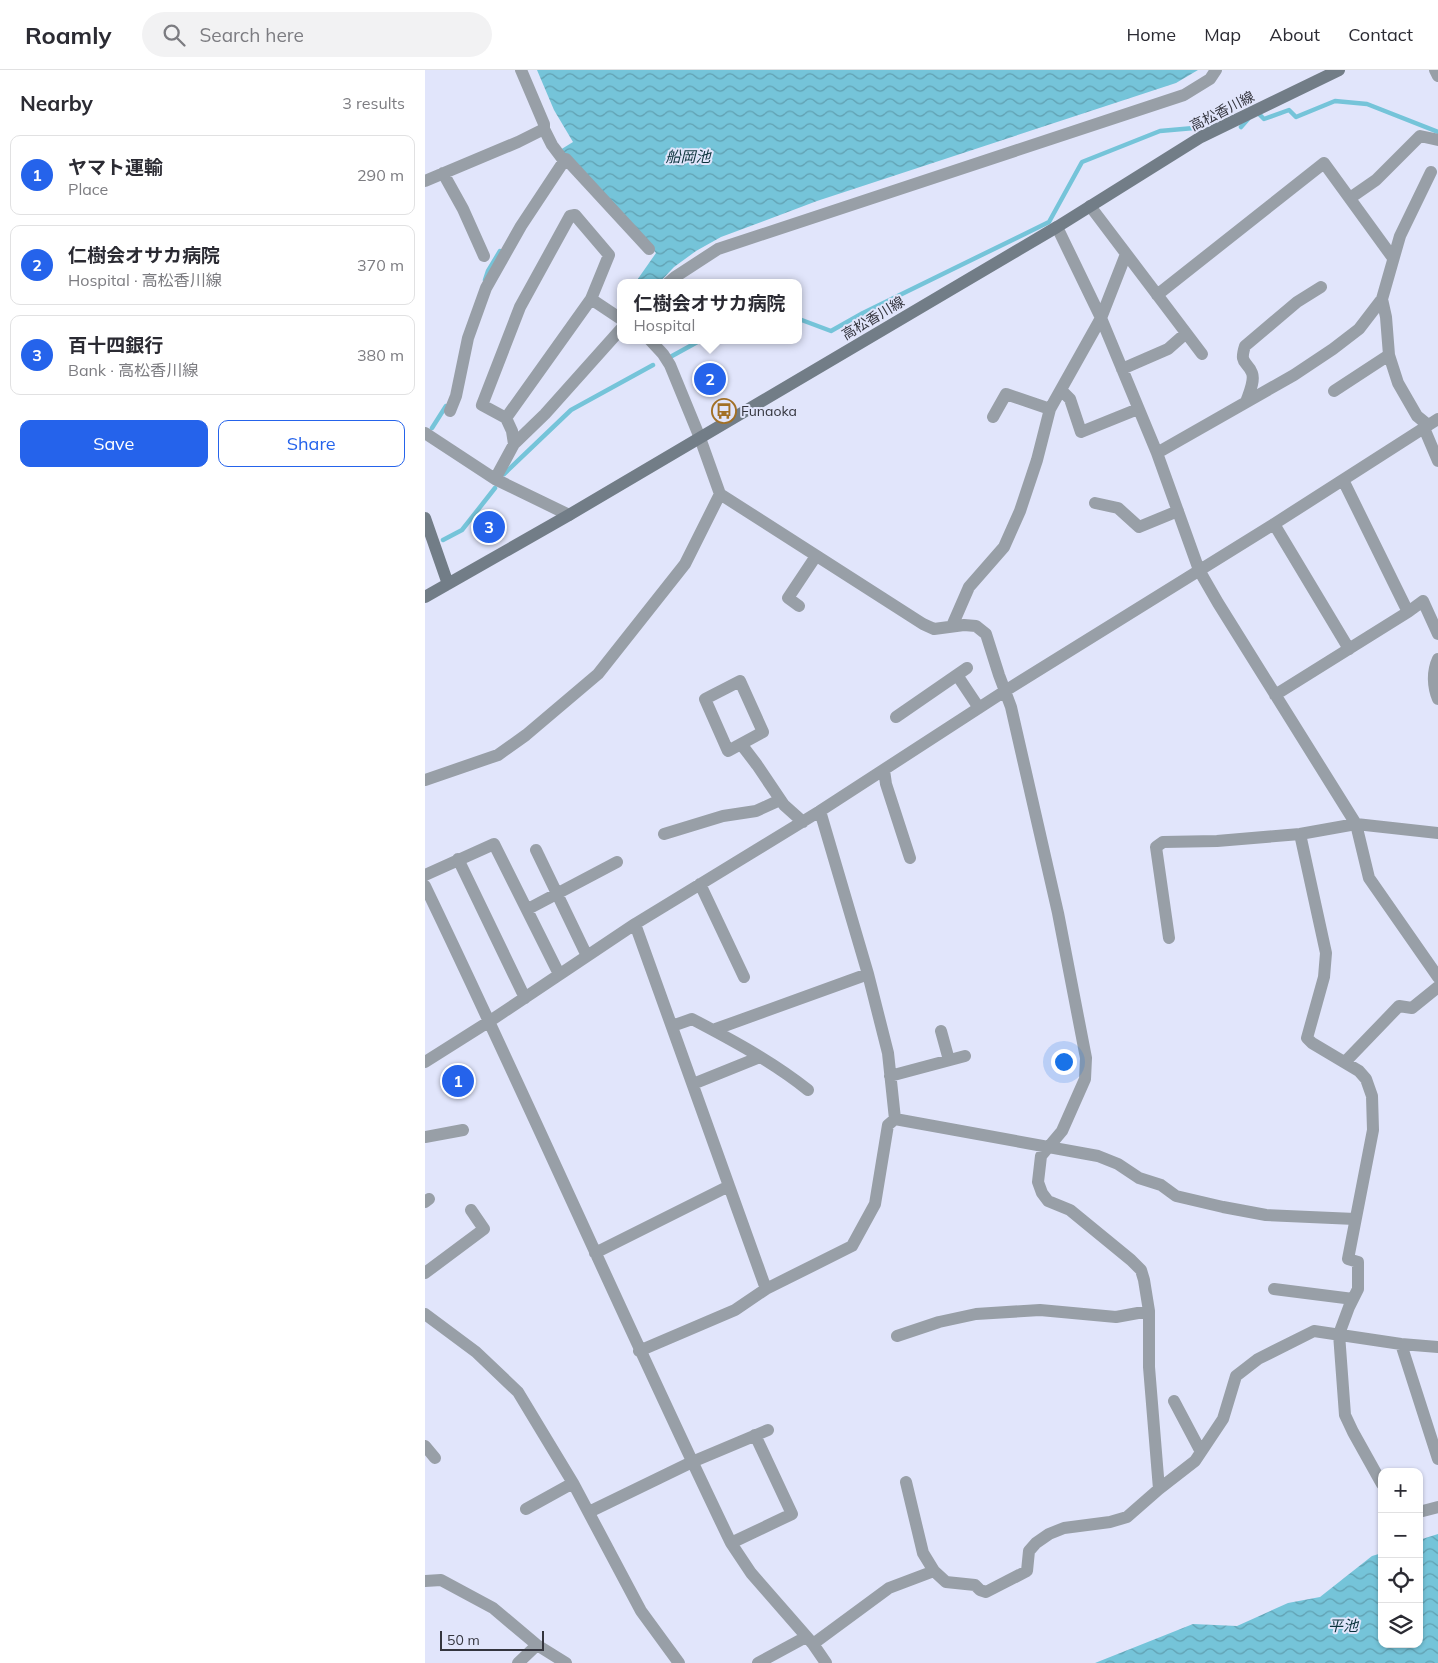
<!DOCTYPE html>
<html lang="en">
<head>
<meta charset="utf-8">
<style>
	:root { --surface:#fff; --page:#f2f2f3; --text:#2b2b33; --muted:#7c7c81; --line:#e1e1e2; --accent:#2563eb }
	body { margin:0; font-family:Mulish,"Noto Sans JP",sans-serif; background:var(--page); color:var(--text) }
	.controls { position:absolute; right:15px; bottom:15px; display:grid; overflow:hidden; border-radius:10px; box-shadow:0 1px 4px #0004 }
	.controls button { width:45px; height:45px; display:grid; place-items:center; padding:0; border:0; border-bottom:1px solid var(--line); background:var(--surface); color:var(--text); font:25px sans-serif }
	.scale { position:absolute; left:15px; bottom:12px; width:104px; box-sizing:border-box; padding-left:5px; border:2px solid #34353e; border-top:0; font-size:14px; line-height:18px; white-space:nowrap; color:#34353e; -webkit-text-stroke:4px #e1e5fb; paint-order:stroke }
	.you { position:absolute; left:638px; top:991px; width:18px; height:18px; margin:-12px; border:4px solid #fff; border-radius:50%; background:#1a73e8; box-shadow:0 0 0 8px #1a73e833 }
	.badge { display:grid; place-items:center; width:32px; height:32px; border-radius:50%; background:var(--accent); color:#fff; font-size:16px; font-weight:700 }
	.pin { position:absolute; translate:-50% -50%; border:2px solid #fff; box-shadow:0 1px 5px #0006 }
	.popup { position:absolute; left:192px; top:209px; width:185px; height:65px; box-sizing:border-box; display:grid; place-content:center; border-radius:10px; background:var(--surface); filter:drop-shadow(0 1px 4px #0005); font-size:16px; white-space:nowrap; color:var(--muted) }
	.popup b { font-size:19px; color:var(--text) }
	.popup::after { content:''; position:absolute; left:50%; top:100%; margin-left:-10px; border:10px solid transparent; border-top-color:var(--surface) }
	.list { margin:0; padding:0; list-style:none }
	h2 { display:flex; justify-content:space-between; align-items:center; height:65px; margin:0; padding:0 20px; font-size:21px }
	h2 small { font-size:16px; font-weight:400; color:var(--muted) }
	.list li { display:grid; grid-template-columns:32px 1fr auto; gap:15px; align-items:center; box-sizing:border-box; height:80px; margin:0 10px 10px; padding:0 10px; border:1px solid var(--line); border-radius:10px }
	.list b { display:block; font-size:19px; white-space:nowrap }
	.list p { margin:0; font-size:16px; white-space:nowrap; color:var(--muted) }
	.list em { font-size:16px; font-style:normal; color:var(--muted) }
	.actions { display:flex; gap:10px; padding:15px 20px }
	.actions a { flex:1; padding:11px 0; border:1px solid var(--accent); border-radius:10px; text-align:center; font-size:18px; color:var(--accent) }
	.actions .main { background:var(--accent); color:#fff }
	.icon { flex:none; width:28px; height:28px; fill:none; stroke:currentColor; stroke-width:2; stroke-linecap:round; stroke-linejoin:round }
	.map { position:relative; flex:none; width:1013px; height:1593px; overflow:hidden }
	header { display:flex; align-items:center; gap:30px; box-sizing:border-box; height:70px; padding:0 25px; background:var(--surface); border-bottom:1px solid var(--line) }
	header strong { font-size:24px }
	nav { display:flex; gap:28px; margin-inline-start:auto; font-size:18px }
	.search { width:350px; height:45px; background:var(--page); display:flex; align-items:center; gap:12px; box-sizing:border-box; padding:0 18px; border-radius:28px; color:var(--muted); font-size:19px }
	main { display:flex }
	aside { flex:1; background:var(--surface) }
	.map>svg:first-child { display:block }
</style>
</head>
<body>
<header>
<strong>Roamly</strong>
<div class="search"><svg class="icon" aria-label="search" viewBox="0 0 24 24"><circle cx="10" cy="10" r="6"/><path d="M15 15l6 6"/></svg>Search here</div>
<nav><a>Home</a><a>Map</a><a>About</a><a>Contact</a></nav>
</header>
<main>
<aside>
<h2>Nearby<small>3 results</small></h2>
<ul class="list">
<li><span class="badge">1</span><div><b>ヤマト運輸</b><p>Place</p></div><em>290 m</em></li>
<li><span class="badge">2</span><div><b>仁樹会オサカ病院</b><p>Hospital · 高松香川線</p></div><em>370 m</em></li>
<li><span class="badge">3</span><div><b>百十四銀行</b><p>Bank · 高松香川線</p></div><em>380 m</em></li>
</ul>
<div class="actions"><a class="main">Save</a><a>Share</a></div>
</aside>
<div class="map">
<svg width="1013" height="1593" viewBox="0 0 1013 1593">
	<defs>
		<pattern id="water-waves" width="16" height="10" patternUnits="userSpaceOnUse" patternTransform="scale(1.25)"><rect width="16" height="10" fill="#75c4d9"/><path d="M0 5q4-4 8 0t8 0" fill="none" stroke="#61a0b1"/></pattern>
	</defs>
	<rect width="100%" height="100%" fill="#e1e5fb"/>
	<path fill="url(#water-waves)" d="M112,0H773L751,13L392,131L296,167L271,181L249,197L234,213H210L231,183L135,80L148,72L129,40Z
		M1013,1464V1593H670L768,1554L812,1556L863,1533L895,1527L947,1486L957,1483V1574H994V1470Z"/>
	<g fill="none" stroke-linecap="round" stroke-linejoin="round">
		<path stroke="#75c4d9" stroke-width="4.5" d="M832,42L839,49L864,40L871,47L910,31L942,34L1013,62
			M816,57L823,49
			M60,210L63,201L75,181
			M374,249L406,261L438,243L624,152L657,92L735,61L769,58
			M247,286L276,270
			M7,358L21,336
			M79,404L146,340L228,295
			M18,470L37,460L70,418"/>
		<path stroke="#989fa7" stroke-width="12" d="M1010,0L1013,6
			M119,59L127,75L139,91L141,89L224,179
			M18,103L38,139L59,186
			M0,111L93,72L119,59V54L96,0
			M925,128L951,110L995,66L1013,70
			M665,136L777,284
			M632,157L676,248L732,383L774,500L793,533L931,754L944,808L1013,907
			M243,213L250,207L293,179L759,25L785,9L791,0
			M732,225L899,93L968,188
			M166,229L196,249
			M225,270L238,284L245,295L275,368L295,424L498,554L509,559L539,555L551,556L561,564L574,605L586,637L633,843L661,988L660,1009L637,1061L616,1086L613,1112L617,1123L623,1131L645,1140L706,1190L716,1200L719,1210L724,1241V1297L734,1419
			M697,299L743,279L760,264
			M636,320L645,329L656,362L713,339
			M909,321L964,285
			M821,332C824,323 830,311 827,303C822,290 814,295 820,276L872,232L896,217
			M25,341L31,326L43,268L61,218L96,156L139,91
			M568,347L581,324L625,339
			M81,348L57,335L95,237L145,146L150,145L184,185L166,229L81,348L87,361L89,374
			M1003,355L992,346L973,313L964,285L961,247L957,229L975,166L1006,102
			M999,358L1013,391
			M0,363L70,409L144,445
			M732,383L869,305L908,279L934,259L957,229
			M70,409L89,374L120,344L196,259
			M670,433L693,438L714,457L753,441
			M849,454L924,579
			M374,536L363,528L391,486
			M983,542L998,531L1013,564
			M527,556L544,517L579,477L595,441L612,390L625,339L676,248L701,184
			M1013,589C1007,602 1008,617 1013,629
			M532,605L554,638
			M315,611L338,662L303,681L280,629Z
			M850,625L983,542L918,410
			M471,647L542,598
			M316,674L332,695L359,735L378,752
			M459,700L461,714L485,788
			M0,710L73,685L101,665L173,604L260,494L295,424
			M239,764L298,746L331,741L355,730
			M875,764L901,883L899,907L882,968L887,973L934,1001L941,1009L947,1026L948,1060L923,1189L933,1192V1219L924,1237L914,1264L920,1345L928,1362L957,1414
			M111,780L162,886
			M33,789L100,928
			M0,805L69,774L134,904
			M275,814L319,907
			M0,816C105,1034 201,1255 306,1473L326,1503L388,1574L401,1593
			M103,839L192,792
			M210,854L341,1219
			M744,868L731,777L738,772L792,771L875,764L931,754L1013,763
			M247,956L267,949C307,970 348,992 383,1020
			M288,960L443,904
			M516,961L524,990
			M0,992L65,951L210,854L395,741L580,621L849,454L1013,349
			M920,992L974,936L987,938L1013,917
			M465,1006L540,986
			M268,1014L335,987
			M470,1049L673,1086L693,1094L714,1108L736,1115L751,1126L798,1137L841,1145L930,1149
			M0,1067L38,1060
			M0,1132L4,1129
			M170,1183L304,1116
			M0,1203L59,1159L46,1140
			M849,1219L928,1229
			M0,1244L51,1282L93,1322L148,1413L216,1541L254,1593
			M472,1266L514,1252L551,1244L615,1240L691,1247L724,1241
			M976,1274L1013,1389
			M214,1281L310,1240L341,1219L427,1176L450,1134L463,1055L470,1049L463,983L443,904L395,741
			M749,1331L776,1382
			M0,1376L10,1388
			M481,1412L498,1483L509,1501
			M101,1439L148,1413
			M164,1442L267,1392L343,1360
			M994,1442L1013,1437
			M306,1473L367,1444L330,1365
			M0,1511L16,1510L68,1538L112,1575L141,1593
			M388,1574L464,1518L509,1501L521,1512L550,1515L555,1520L561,1522L602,1501L604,1481L611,1473L624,1464L639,1458L685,1452L702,1447L734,1419L770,1391L798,1349L811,1306L833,1289L889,1261L976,1274L1013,1277
			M93,1593L112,1575
			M333,1593L381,1567"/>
		<path stroke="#727d87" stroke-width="12" d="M0,448L23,514
			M0,527L144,445L632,157L776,67L914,0"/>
	</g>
	<defs>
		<symbol id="bus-ring" viewBox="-11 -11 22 22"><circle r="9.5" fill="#e1e5fb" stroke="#a27026" stroke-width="1.5"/><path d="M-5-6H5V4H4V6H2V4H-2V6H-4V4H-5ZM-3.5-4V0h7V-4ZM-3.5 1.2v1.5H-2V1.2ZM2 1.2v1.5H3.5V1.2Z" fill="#a27026"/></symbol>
	</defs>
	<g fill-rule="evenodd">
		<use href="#bus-ring" x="285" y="327" width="28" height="28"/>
	</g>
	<g text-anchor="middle" stroke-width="4" stroke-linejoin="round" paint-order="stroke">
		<g font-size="14" fill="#34353e" stroke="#e1e5fb">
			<text transform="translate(797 41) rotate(-27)" y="5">高松香川線</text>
			<text transform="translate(448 248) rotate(-31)" y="5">高松香川線</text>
		</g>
		<g font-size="14" fill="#34353e" stroke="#e1e5fb" text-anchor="start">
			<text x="316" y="346">Funaoka</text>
		</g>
		<g font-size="15" font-style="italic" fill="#0a323b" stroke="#e1e5fb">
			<text x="263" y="92">船岡池</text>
			<text x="918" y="1561">平池</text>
		</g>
	</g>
</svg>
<div class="controls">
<button>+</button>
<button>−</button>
<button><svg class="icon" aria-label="locate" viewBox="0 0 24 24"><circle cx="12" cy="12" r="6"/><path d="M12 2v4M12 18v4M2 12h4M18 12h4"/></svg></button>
<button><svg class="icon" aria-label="layers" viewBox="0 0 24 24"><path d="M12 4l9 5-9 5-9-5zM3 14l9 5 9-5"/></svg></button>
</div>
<div class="scale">50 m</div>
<div class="you"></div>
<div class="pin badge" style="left:33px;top:1011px">1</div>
<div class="pin badge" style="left:285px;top:309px">2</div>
<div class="popup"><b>仁樹会オサカ病院</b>Hospital</div>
<div class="pin badge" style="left:64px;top:457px">3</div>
</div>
</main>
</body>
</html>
